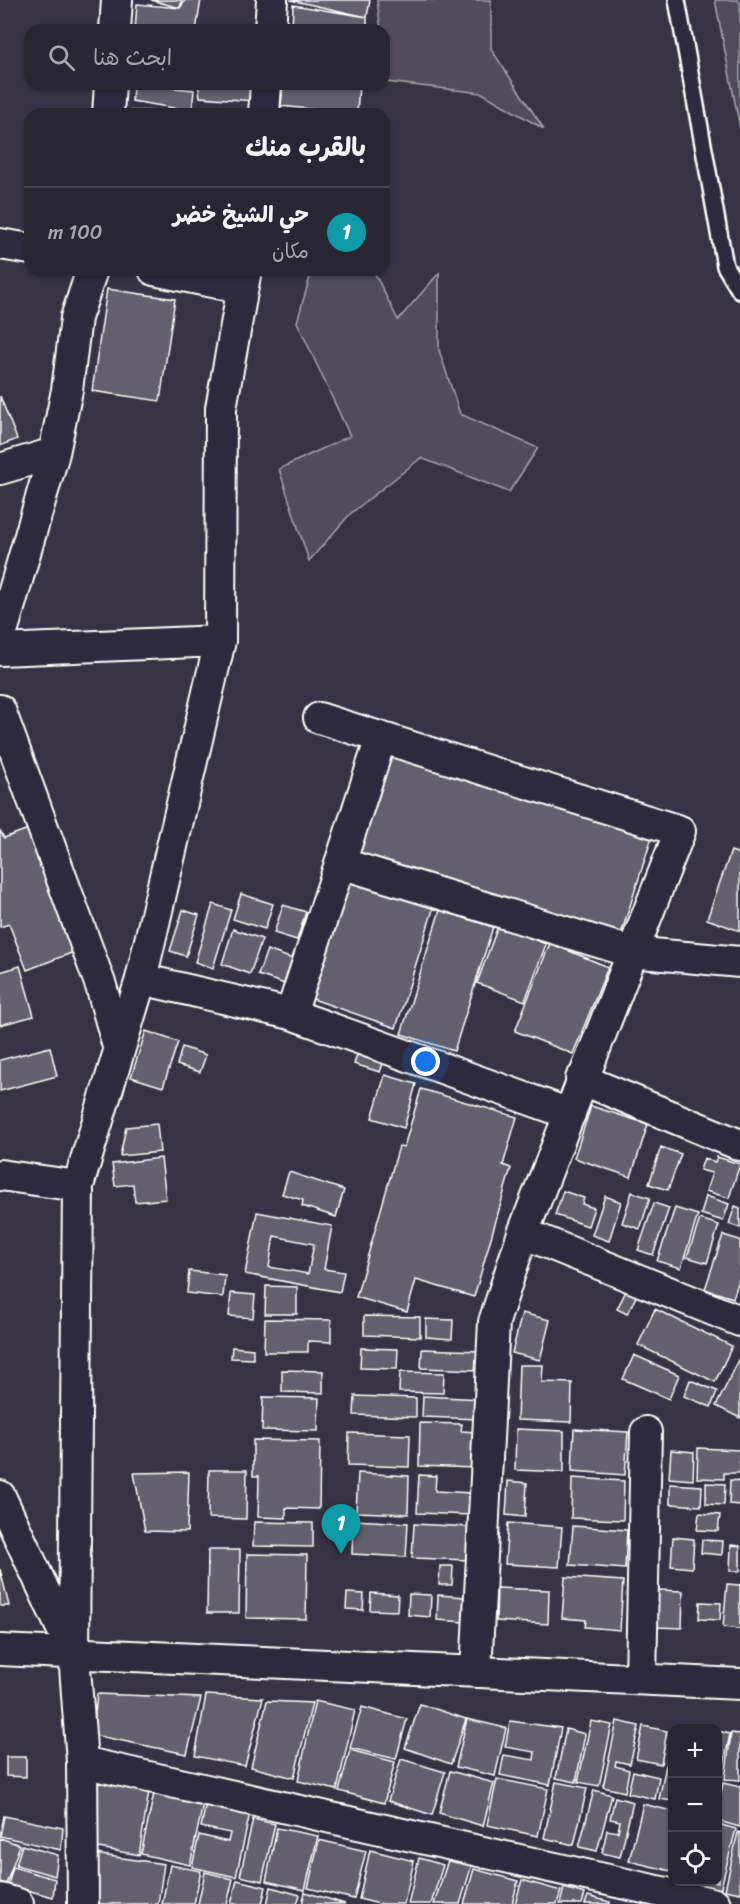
<!DOCTYPE html>
<html lang="ar">
<head>
<meta charset="utf-8">
<style>
	:root { --surface:#292634; --page:#312e3c; --text:#f1f3f6; --muted:#a5a5ac; --line:#45434f; --accent:#8bbbb9 }
	body { margin:0; font-family:Sriracha,"Playpen Sans Arabic",sans-serif; background:var(--page); color:var(--text); direction:rtl }
	.controls { position:absolute; right:18px; bottom:18px; display:grid; overflow:hidden; border-radius:12px; box-shadow:0 2px 4px #0004 }
	.controls button { width:54px; height:54px; display:grid; place-items:center; padding:0; border:0; border-bottom:2px solid var(--line); background:var(--surface); color:var(--text); font:30px sans-serif }
	.you { position:absolute; left:426px; top:1062px; width:21px; height:21px; margin:-15px; border:4px solid #fff; border-radius:50%; background:#1a73e8; box-shadow:0 0 0 9px #1a73e833 }
	.badge { display:grid; place-items:center; width:39px; height:39px; border-radius:50%; background:var(--accent); color:#fff; font-size:20px; font-weight:700 }
	.pin { position:absolute; translate:-50% -50px; filter:drop-shadow(0 2px 3px #0008) }
	.pin::after { content:''; position:absolute; top:32px; width:21px; height:18px; background:inherit; clip-path:polygon(0 0,100% 0,50% 100%) }
	.list { margin:0; padding:0; list-style:none }
	h2 { display:flex; justify-content:space-between; align-items:center; height:78px; margin:0; padding:0 24px; font-size:26px }
	h2 small { font-size:20px; font-weight:400; color:var(--muted) }
	.list li { display:grid; grid-template-columns:39px 1fr auto; gap:18px; align-items:center; box-sizing:border-box; height:90px; padding:0 24px; border-top:2px solid var(--line) }
	.list b { display:block; font-size:22px; white-space:nowrap }
	.list p { margin:0; font-size:20px; white-space:nowrap; color:var(--muted) }
	.list em { font-size:20px; font-style:normal; color:var(--muted) }
	.icon { flex:none; width:33px; height:33px; fill:none; stroke:currentColor; stroke-width:2; stroke-linecap:round; stroke-linejoin:round }
	.map { position:relative; flex:none; width:740px; height:1904px; overflow:hidden; direction:ltr }
	.search { position:absolute; background:var(--surface); box-shadow:0 2px 4px #0004; left:24px; top:24px; width:366px; height:66px; display:flex; align-items:center; gap:15px; box-sizing:border-box; padding:0 21px; border-radius:18px; color:var(--muted); font-size:22px }
	.panel { position:absolute; background:var(--surface); box-shadow:0 2px 4px #0004; left:24px; top:108px; width:366px; height:168px; border-radius:18px; direction:rtl }
	.map>svg:first-child { display:block }
</style>
</head>
<body>
<div class="map">
<svg width="740" height="1904" viewBox="0 0 740 1904">
	<rect width="100%" height="100%" fill="#373345"/>
	<filter id="ink" filterUnits="userSpaceOnUse"><feTurbulence type="fractalNoise" baseFrequency=".0167" numOctaves="2"/><feDisplacementMap in="SourceGraphic" scale="12" xChannelSelector="R" yChannelSelector="G"/><feConvolveMatrix kernelMatrix="1 2 1 2 8 2 1 2 1" color-interpolation-filters="sRGB"/></filter>
	<g filter="url(#ink)">
		<path fill="#514c5c" stroke="#a8a6ae" stroke-width="1.5" d="M377,0H491V49L544,129L482,93L386,82L384,30H381Z
			M715,0H738L740,3V128Z
			M312,270H373L398,320L439,273V350L460,414L538,448L509,492L421,458L350,514L309,561L279,469L350,436L297,322Z"/>
		<path fill="#635f6d" stroke="#fff" stroke-width="1.5" fill-rule="evenodd" d="M151,0H182L180,8Z
			M185,0H201L196,30H135L137,4L180,8Z
			M290,0H370L367,17Z
			M293,5L367,17V30H292Z
			M133,84L194,90L192,111L132,101Z
			M198,84H257L255,101L200,97Z
			M283,84H359L357,114L281,106Z
			M130,111H192V114H129Z
			M288,111L308,114H288Z
			M107,289L175,299L160,401L92,391Z
			M0,396L17,439L0,446Z
			M389,746L654,831L620,937L356,852Z
			M31,828L79,950L27,970L9,924L0,927V830L4,838Z
			M731,851L740,854V931L707,919Z
			M347,872L436,900L396,1028L307,997Z
			M241,894L273,904L265,929L233,919Z
			M213,904L231,910L213,968L195,962Z
			M283,905L306,912L297,940L274,933Z
			M183,910L199,915L186,956L170,951Z
			M440,910L493,927L454,1051L401,1034Z
			M498,926L546,944L525,1001L477,983Z
			M233,929L262,939L250,974L222,964Z
			M550,943L608,967L573,1054L515,1031Z
			M267,950L293,959L285,984L258,975Z
			M20,966L34,1016L0,1025V972Z
			M146,1031L178,1042L163,1087L131,1077Z
			M50,1047L57,1076L0,1091V1060Z
			M182,1047L206,1055L200,1072L177,1065Z
			M359,1049L385,1058L380,1072L354,1064Z
			M385,1075L416,1084L404,1128L372,1118Z
			M421,1089L517,1117L503,1165L511,1168L474,1297L416,1280L407,1312L356,1297L399,1146L404,1147Z
			M591,1106L648,1124L631,1177L574,1158Z
			M157,1124L160,1152L120,1156L126,1127Z
			M661,1147L681,1154L668,1190L649,1184Z
			M717,1157L740,1164L729,1198L706,1191L712,1173L700,1170L704,1158L715,1162Z
			M161,1158L166,1199L135,1202L133,1184L115,1186L112,1164Z
			M289,1172L344,1190L336,1217L302,1206L303,1200L282,1194Z
			M563,1191L584,1198L582,1204L594,1208L588,1226L555,1215Z
			M632,1192L650,1198L640,1229L622,1223Z
			M605,1196L621,1202L609,1241L592,1235Z
			M706,1196L729,1204L723,1221L701,1214Z
			M654,1203L669,1208L653,1255L638,1250Z
			M735,1206L740,1208V1228L729,1224Z
			M675,1208L698,1215L681,1268L657,1261Z
			M257,1212L332,1226L324,1269L344,1272L340,1292L245,1274ZM274,1236L314,1244L308,1274L269,1267Z
			M700,1219L719,1225L707,1263L687,1257Z
			M723,1235L740,1240V1277L733,1298L705,1289Z
			M189,1271L225,1275L223,1297L187,1293Z
			M266,1286L297,1287V1314H265Z
			M628,1287L638,1293L627,1314L617,1309Z
			M231,1293L255,1295L253,1318L229,1316Z
			M655,1309L732,1346L715,1382L638,1345Z
			M522,1313L550,1320L540,1360L512,1353Z
			M364,1316L420,1317V1337L364,1335Z
			M265,1319L331,1320V1342L308,1341V1352H264Z
			M426,1319L453,1320L452,1339L426,1337Z
			M232,1347L253,1349V1359L231,1358Z
			M361,1348L398,1349L397,1369L360,1368Z
			M422,1349L480,1351V1370L421,1368Z
			M634,1355L679,1375L669,1399L623,1379Z
			M740,1358V1418L716,1406Z
			M519,1365H543L542,1382L572,1383L571,1422L517,1420Z
			M282,1370L323,1371V1393L282,1392Z
			M400,1372L444,1373L443,1393L399,1392Z
			M690,1380L717,1391L711,1407L684,1396Z
			M355,1396L416,1398V1417L354,1415Z
			M423,1396L481,1399L480,1419L422,1417Z
			M263,1397L319,1398L318,1431L262,1430Z
			M420,1423L462,1424L461,1431L477,1432L476,1468L419,1466Z
			M516,1429L564,1431V1472L515,1470Z
			M574,1429L628,1432L625,1475L572,1471Z
			M349,1433L410,1435L409,1467L348,1465Z
			M253,1440L320,1441L319,1509L286,1508V1518L258,1517L259,1476H253Z
			M698,1448L740,1450V1473H724V1479L697,1478Z
			M671,1450L694,1452L693,1480L669,1478Z
			M209,1470H247L246,1519L208,1518Z
			M189,1472L187,1532L145,1531L134,1473Z
			M358,1473L409,1476L408,1514L356,1512Z
			M419,1475L436,1476L435,1491L473,1493L472,1515L417,1513Z
			M572,1478L624,1481L623,1520L571,1518Z
			M730,1480L740,1481V1505L729,1504Z
			M508,1481L527,1483L525,1517L506,1515Z
			M706,1483L725,1484L724,1505L706,1504Z
			M670,1484L702,1486L701,1506L670,1504Z
			M699,1513L720,1515L718,1531L697,1530Z
			M353,1520L408,1523L406,1557L352,1554Z
			M254,1522L313,1523V1547L253,1546Z
			M508,1523L562,1527L559,1567L505,1564Z
			M414,1524L471,1527L470,1560L412,1558Z
			M573,1526L627,1530L625,1569L570,1565Z
			M673,1537L694,1539L692,1568L671,1566Z
			M702,1540L723,1541L722,1555L701,1553Z
			M731,1545L740,1546V1571H730Z
			M208,1550H240L239,1613H207Z
			M247,1554L307,1555L306,1619L246,1618Z
			M440,1566H453L452,1585H439Z
			M0,1569L9,1606H0Z
			M565,1577L623,1581L620,1630L585,1627L586,1620L562,1618Z
			M727,1584L740,1585V1629L723,1627Z
			M497,1588L549,1590L548,1624L496,1621Z
			M657,1590L683,1591L682,1628L656,1627Z
			M347,1593L364,1594L363,1610L346,1609Z
			M371,1593L398,1595L397,1611L370,1610Z
			M409,1594L431,1595L430,1617L408,1615Z
			M438,1595L465,1597L464,1622L437,1620Z
			M700,1602L721,1603L720,1620L699,1619Z
			M97,1694L201,1698L187,1754L93,1735Z
			M206,1695L263,1698L245,1766L195,1756Z
			M267,1701L312,1703L294,1778L251,1767Z
			M315,1701L355,1710L337,1790L298,1781Z
			M420,1704L466,1719L451,1764L405,1748Z
			M362,1707L407,1719L396,1759L350,1748Z
			M467,1719L506,1728L495,1776L456,1767Z
			M510,1721L561,1728L550,1785L500,1775L504,1755L534,1760L535,1752L505,1747Z
			M591,1721L612,1725L599,1786L578,1782Z
			M617,1721L639,1726L630,1764L616,1761L615,1766L629,1770L625,1792L603,1787Z
			M643,1726L667,1731L661,1764L636,1759Z
			M566,1729L585,1734L576,1782L556,1778Z
			M718,1731L730,1734L718,1795Z
			M731,1733L740,1734V1780L725,1779Z
			M672,1736V1801L659,1799Z
			M350,1750L395,1762L384,1803L339,1791Z
			M6,1757H26V1777L6,1776Z
			M401,1759L445,1772L432,1815L388,1801Z
			M450,1771L494,1783L483,1826L439,1813Z
			M633,1771L659,1777L655,1799L628,1793Z
			M92,1779L149,1791L139,1855L93,1847Z
			M497,1779L548,1789L538,1836L487,1825Z
			M556,1782L587,1788L574,1845L544,1838Z
			M723,1783L740,1787V1827L718,1821V1807Z
			M594,1790L612,1795L597,1851L579,1847Z
			M154,1793L203,1804L190,1865L141,1854Z
			M615,1797L633,1802L620,1857L602,1853L607,1830L618,1832L620,1821L610,1819Z
			M206,1803L250,1813L236,1877L192,1867L199,1835L228,1842L230,1833L201,1827Z
			M643,1804L672,1811L671,1871L629,1861Z
			M4,1816L63,1828L61,1850L0,1836Z
			M253,1819L275,1824L262,1881L240,1876Z
			M718,1824L736,1829L720,1891L699,1886L700,1882H718Z
			M277,1828L318,1836L305,1890L266,1881Z
			M738,1832L740,1833V1893L725,1890Z
			M0,1838L20,1845L6,1884L0,1882Z
			M319,1840L366,1851L354,1899L308,1888Z
			M22,1845L58,1855L55,1876L16,1865Z
			M370,1850L414,1861L404,1904H379L359,1899Z
			M451,1851L474,1858L460,1904H434Z
			M94,1854L164,1864L158,1904H90Z
			M419,1858L443,1865L431,1904H408Z
			M170,1865L201,1871L194,1904H162Z
			M13,1867L55,1879L53,1897L8,1885Z
			M474,1869L518,1881L512,1904H464Z
			M205,1872L233,1879L227,1904H198Z
			M237,1880L266,1887L262,1904H231Z
			M522,1880L561,1891L557,1904H515Z
			M271,1887L300,1895L297,1904H267Z
			M564,1888L585,1894L582,1904H560Z
			M305,1892L345,1904H302Z
			M588,1896L610,1902V1904H585Z"/>
		<g fill="none" stroke-linecap="round" stroke-linejoin="round">
			<defs>
				<path id="lane" d="M677,0L725,266L740,291"/>
				<path id="street" d="M115,30L117,0
					M270,30L272,0
					M108,114L110,84
					M264,114L266,84
					M0,244L30,249
					M154,270L242,288
					M0,469L54,453L67,390L76,318L92,270
					M0,639L54,453
					M0,650L220,641
					M0,710L101,986L119,1050
					M319,718L680,831L523,1233
					M340,863L631,952L740,962
					M141,979L291,1014L570,1114
					M291,1014L381,738
					M581,1079L740,1145
					M0,1175L78,1186
					M0,1496L70,1646
					M0,1650L740,1684
					M476,1672L494,1322L523,1233L740,1321
					M641,1679L646,1432
					M82,1762L715,1904
					M0,1899L18,1904
					M83,1904L82,1762L74,1654L78,1186L141,979L220,641L221,408L246,270"/>
			</defs>
			<use href="#lane" stroke="#fff" stroke-width="20"/>
			<use href="#street" stroke="#fff" stroke-width="34"/>
			<use href="#lane" stroke="#2f2a3d" stroke-width="15"/>
			<use href="#street" stroke="#2f2a3d" stroke-width="30"/>
		</g>
	</g>
</svg>
<div class="controls">
<button>+</button>
<button>−</button>
<button><svg class="icon" aria-label="locate" viewBox="0 0 24 24"><circle cx="12" cy="12" r="6"/><path d="M12 2v4M12 18v4M2 12h4M18 12h4"/></svg></button>
</div>
<div class="you"></div>
<div class="pin badge" style="left:341px;top:1554px;background:#0f9aa8">1</div>
<div class="search"><svg class="icon" aria-label="search" viewBox="0 0 24 24"><circle cx="10" cy="10" r="6"/><path d="M15 15l6 6"/></svg>ابحث هنا</div>
<section class="panel">
<h2>بالقرب منك<small></small></h2>
<ul class="list">
<li><span class="badge" style="background:#0f9aa8">1</span><div><b>حي الشيخ خضر</b><p>مكان</p></div><em>100 m</em></li>
</ul>
</section>
</div>
</body>
</html>
